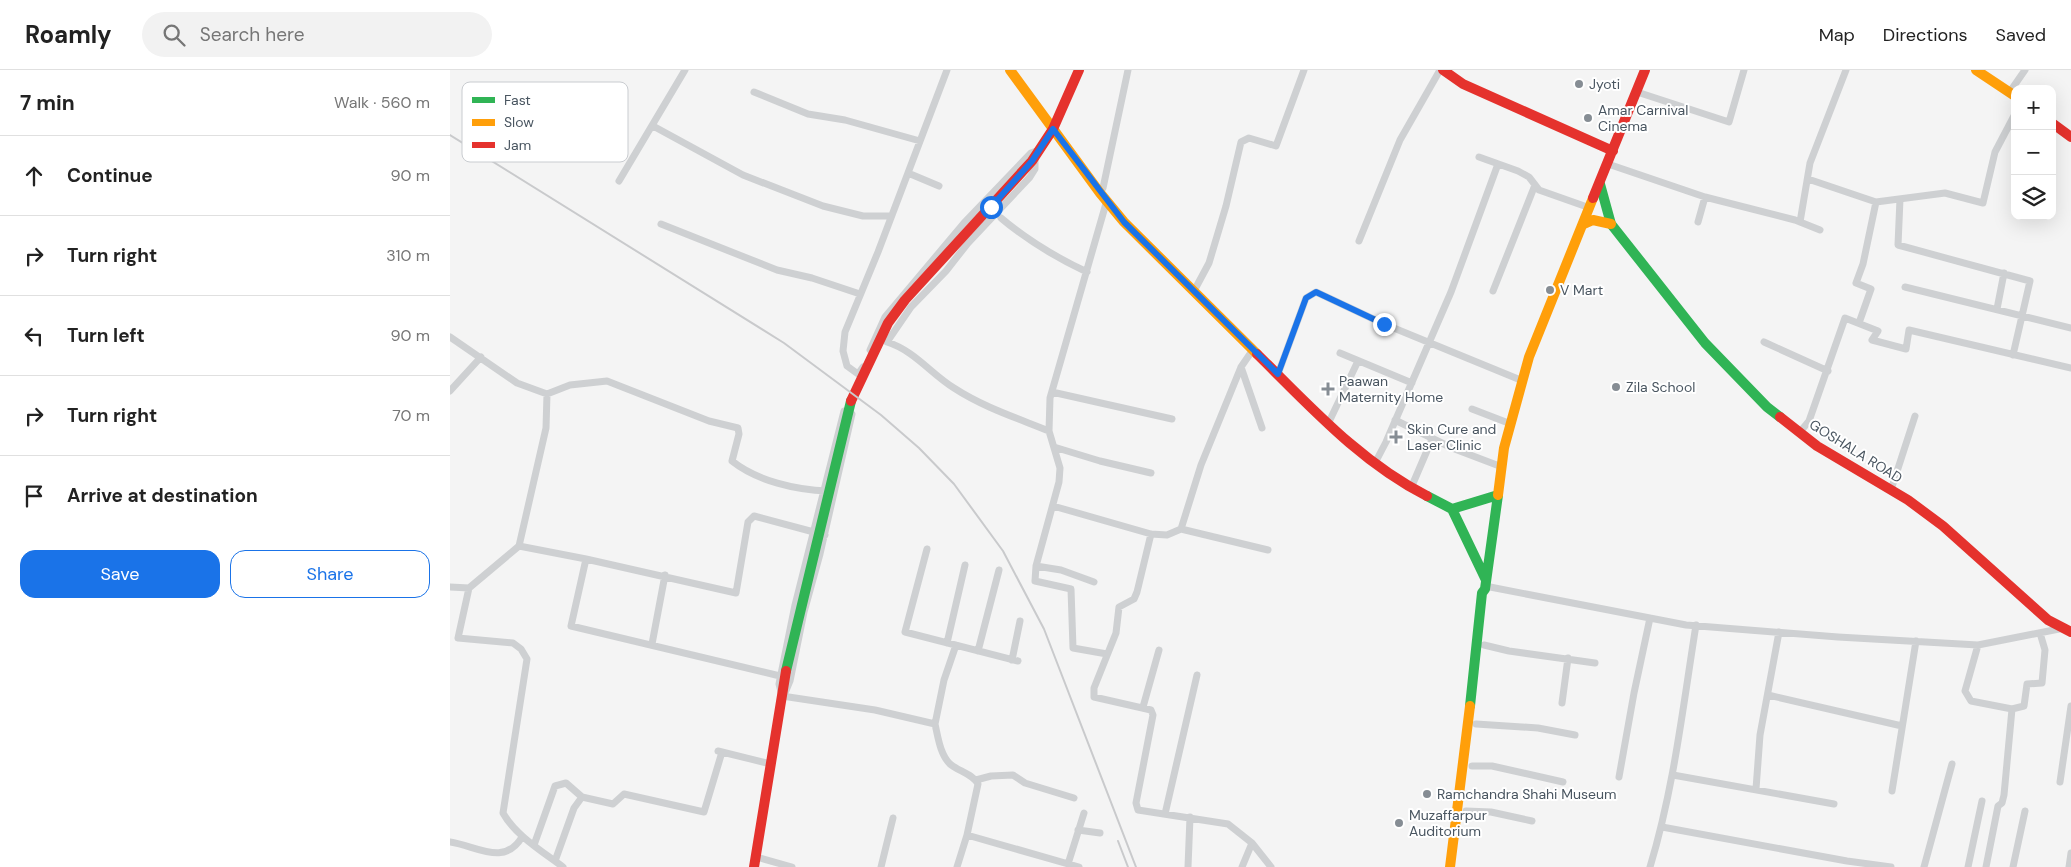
<!DOCTYPE html>
<html lang="en">
<head>
<meta charset="utf-8">
<style>
	:root { --surface:#fff; --page:#f2f2f2; --text:#222; --muted:#767676; --line:#e0e0e0; --accent:#1a73e8 }
	body { margin:0; font-family:"DM Sans",sans-serif; background:var(--page); color:var(--text) }
	.controls { position:absolute; right:15px; top:15px; display:grid; overflow:hidden; border-radius:10px; box-shadow:0 5px 20px #0002 }
	.controls button { width:45px; height:45px; display:grid; place-items:center; padding:0; border:0; border-bottom:1px solid var(--line); background:var(--surface); color:var(--text); font:25px sans-serif }
	.stop { position:absolute; width:15px; height:15px; margin:-11px; border:4px solid #1a73e8; border-radius:50%; background:#fff }
	.stop.end { background:#1a73e8; border-color:#fff; box-shadow:0 1px 5px #0008 }
	.list { margin:0; padding:0; list-style:none }
	h2 { display:flex; justify-content:space-between; align-items:center; height:65px; margin:0; padding:0 20px; font-size:21px }
	h2 small { font-size:16px; font-weight:400; color:var(--muted) }
	.list li { display:grid; grid-template-columns:32px 1fr auto; gap:15px; align-items:center; box-sizing:border-box; height:80px; padding:0 20px; border-top:1px solid var(--line) }
	.list b { display:block; font-size:19px; white-space:nowrap }
	.list em { font-size:16px; font-style:normal; color:var(--muted) }
	.actions { display:flex; gap:10px; padding:15px 20px }
	.actions a { flex:1; padding:11px 0; border:1px solid var(--accent); border-radius:15px; text-align:center; font-size:18px; color:var(--accent) }
	.actions .main { background:var(--accent); color:#fff }
	.icon { flex:none; width:28px; height:28px; fill:none; stroke:currentColor; stroke-width:2; stroke-linecap:round; stroke-linejoin:round }
	.map { position:relative; flex:none; width:1621px; height:797px; overflow:hidden }
	header { display:flex; align-items:center; gap:30px; box-sizing:border-box; height:70px; padding:0 25px; background:var(--surface); border-bottom:1px solid var(--line) }
	header strong { font-size:24px }
	nav { display:flex; gap:28px; margin-inline-start:auto; font-size:18px }
	.search { width:350px; height:45px; background:var(--page); display:flex; align-items:center; gap:12px; box-sizing:border-box; padding:0 18px; border-radius:28px; color:var(--muted); font-size:19px }
	main { display:flex }
	aside { flex:1; background:var(--surface) }
	.map>svg:first-child { display:block }
</style>
</head>
<body>
<header>
<strong>Roamly</strong>
<div class="search"><svg class="icon" aria-label="search" viewBox="0 0 24 24"><circle cx="10" cy="10" r="6"/><path d="M15 15l6 6"/></svg>Search here</div>
<nav><a>Map</a><a>Directions</a><a>Saved</a></nav>
</header>
<main>
<aside>
<h2>7 min<small>Walk · 560 m</small></h2>
<ul class="list">
<li><svg class="icon" aria-label="ahead" viewBox="0 0 24 24"><path d="M12 20V5M6 11l6-6 6 6"/></svg><div><b>Continue</b></div><em>90 m</em></li>
<li><svg class="icon" aria-label="right" viewBox="0 0 24 24"><path d="M7 20v-9h11M14 6l5 5-5 5"/></svg><div><b>Turn right</b></div><em>310 m</em></li>
<li><svg class="icon" aria-label="left" viewBox="0 0 24 24"><path d="M17 20v-9H6M10 6l-5 5 5 5"/></svg><div><b>Turn left</b></div><em>90 m</em></li>
<li><svg class="icon" aria-label="right" viewBox="0 0 24 24"><path d="M7 20v-9h11M14 6l5 5-5 5"/></svg><div><b>Turn right</b></div><em>70 m</em></li>
<li><svg class="icon" aria-label="arrive" viewBox="0 0 24 24"><path d="M6 21V4h12l-3 4 3 4H6"/></svg><div><b>Arrive at destination</b></div></li>
</ul>
<div class="actions"><a class="main">Save</a><a>Share</a></div>
</aside>
<div class="map">
<svg width="1621" height="797" viewBox="0 0 1621 797">
	<rect width="100%" height="100%" fill="#f4f4f4"/>
	<g fill="none" stroke-linecap="round" stroke-linejoin="round">
		<path stroke="#ced0d2" stroke-width="7" d="M304,22L358,44L395,50L470,71
			M1187,22L1279,52L1294,0
			M1559,23L1575,0
			M203,56L293,105L373,136L413,146H441
			M585,87V99L580,107L518,173L496,201L461,237L437,272C465,281 480,303 504,318C533,337 567,348 599,361
			M1029,87L1068,101L1079,107L1089,120L1140,138
			M1158,94L1255,127L1345,150L1370,160
			M458,103L489,116
			M1358,109L1426,132L1413,194L1406,213L1421,219L1409,253
			M169,111L235,0
			M650,123L653,118L678,0
			M1450,129L1448,175L1580,211L1563,285
			M657,130L600,328L599,361L610,398L609,412L586,496L585,511L621,519L623,578L657,584
			M1426,132L1495,123L1533,133L1545,82L1565,44
			M551,148C578,171 605,187 637,202
			M1248,152L1255,127
			M1350,152L1360,93L1396,0
			M211,154L327,200L362,208L410,224
			M909,171L950,70L990,0
			M1455,217L1621,258
			M744,221L759,193L776,136L791,72L799,68L826,76L854,0
			M1043,221L1085,115
			M1547,239L1554,203
			M0,267L67,313L97,324L120,315L157,311L259,351L288,358L289,364L282,391C307,411 346,420 378,421
			M1314,272L1378,301
			M420,280L435,247L514,153L581,83L589,80
			M890,283L962,313
			M413,297L408,304L397,296L393,281L395,262L428,182L497,0
			M791,297L812,358
			M828,304L856,228L866,222L934,254L1073,311
			M0,321L31,287
			M602,322L722,349
			M97,324L96,358L69,476L19,518L8,568L63,573L71,579L77,589L53,743C65,765 93,782 113,797
			M1022,339L1061,354
			M394,341L402,344L370,484L354,542L340,611L335,623L332,626L329,614L345,535Z
			M945,350L1002,378L1052,397
			M878,354L908,291
			M1350,362L1359,351L1395,248L1428,261L1422,270L1456,279L1459,260L1621,298
			M604,377L650,391L701,403
			M925,393L936,372L1001,222L1048,94
			M961,418L982,369
			M1441,420L1465,346
			M603,436L701,464L717,465L731,459L751,395L791,297L802,281
			M731,459L818,480
			M701,464L687,522L684,529L669,537L666,563L644,618V627L701,640L703,645L686,733L688,740L778,754L802,773L821,797
			M69,476L136,489
			M477,479L455,562L568,591
			M586,496L611,500L644,512
			M1035,516L1236,555L1388,567L1528,575L1614,558
			M0,517L19,518
			M497,573L515,495
			M202,574L215,505
			M1034,575L1059,581L1145,593
			M1528,575L1515,621L1521,631L1562,639L1574,636L1577,614L1592,613L1595,580L1590,563
			M528,581L549,500
			M562,590L570,551
			M330,606L121,556L136,489L286,523L298,452L304,446L375,465
			M1318,625L1452,656
			M332,626L425,640L485,654C488,667 490,684 500,694C508,701 523,704 528,714L517,765L507,797
			M1112,633L1118,588
			M693,637L709,580
			M485,654L494,610L506,575
			M1026,654L1088,658L1125,665
			M268,681L321,694
			M1022,696H1042L1113,712
			M1223,705L1384,734
			M1169,707L1184,623L1200,548
			M526,710L541,706L563,705L575,713L624,728
			M1610,712L1621,636
			M1306,719L1310,665L1329,562
			M1442,721L1466,571
			M1016,741L1041,742L1082,751
			M715,744L747,605
			M1212,757L1397,791L1441,797
			M628,760L650,763
			M517,765L629,797
			M0,772C27,776 54,797 72,767
			M84,775L105,716L116,713L132,727
			M306,787L342,797
			M105,791L124,738L132,727L163,734L174,724L254,742L272,682
			M618,794L634,743
			M431,797L443,748
			M738,797L740,747
			M792,797L802,773
			M1200,797C1224,718 1233,636 1246,555
			M1474,797L1502,694
			M1518,797L1532,731
			M1536,797L1548,736L1552,733L1554,725L1562,639
			M1563,797L1575,741
			M1619,797L1621,783"/>
		<path stroke="#30b455" stroke-width="10" d="M1150,114L1161,154L1255,273L1317,337L1330,347
			M977,426L1002,439L1048,425L1035,519L1032,523L1020,636
			M1002,439L1036,510
			M336,601L401,331"/>
		<path stroke="#ff9f0a" stroke-width="10" d="M560,0L650,123L674,152L807,284
			M1526,0L1565,26
			M1134,154L1143,150L1161,154
			M1048,425L1054,378L1079,287L1143,128
			M1000,797L1020,636"/>
		<path stroke="#e5322d" stroke-width="10" d="M993,0L1013,14L1163,81
			M1602,53L1621,67
			M1143,128L1195,0
			M807,284C860,336 910,392 977,426
			M401,331L438,253L455,230L582,91L603,59L629,0
			M1330,347L1367,376L1458,430L1493,456L1598,550L1621,562
			M304,797L336,601"/>
		<path stroke="#c9cacc" stroke-width="2" d="M0,65L334,273L431,345L469,378L504,414L553,481L594,559L686,797
			M668,771L678,797"/>
	</g>
	<g fill="none" stroke-linecap="round" stroke-linejoin="round">
		<path stroke="#1a73e8" stroke-width="6" d="M541,137L582,91L603,59L674,152L828,304L856,228L866,222L934,254"/>
	</g>
	<g fill="#868d94" stroke="#fff" stroke-width="2">
		<circle cx="1129" cy="14" r="5"/>
		<circle cx="1138" cy="48" r="5"/>
		<circle cx="1100" cy="220" r="5"/>
		<circle cx="1166" cy="317" r="5"/>
		<path d="M875.5 311.5h5v5h5v5h-5v5h-5v-5h-5v-5h5z"/>
		<path d="M943.5 359.5h5v5h5v5h-5v5h-5v-5h-5v-5h5z"/>
		<circle cx="977" cy="724" r="5"/>
		<circle cx="949" cy="753" r="5"/>
	</g>
	<g text-anchor="middle" stroke-width="4" stroke-linejoin="round" paint-order="stroke">
		<g font-size="14" fill="#4a5661" stroke="#fff" text-anchor="start">
			<text x="1139" y="19">Jyoti</text>
			<text x="1148" y="45">Amar Carnival<tspan x="1148" dy="16">Cinema</tspan></text>
			<text x="1110" y="225">V Mart</text>
			<text x="889" y="316">Paawan<tspan x="889" dy="16">Maternity Home</tspan></text>
			<text x="1176" y="322">Zila School</text>
			<text x="957" y="364">Skin Cure and<tspan x="957" dy="16">Laser Clinic</tspan></text>
			<text x="987" y="729">Ramchandra Shahi Museum</text>
			<text x="959" y="750">Muzaffarpur<tspan x="959" dy="16">Auditorium</tspan></text>
		</g>
		<g font-size="14" fill="#4a5661" stroke="#fff">
			<text transform="translate(1406 381) rotate(32)" y="5">GOSHALA ROAD</text>
		</g>
	</g>
	<rect x="12" y="12" width="166" height="80" rx="8" fill="#fff" stroke="#c9ccd0" stroke-width="1"/>
	<rect x="22" y="27" width="23" height="6" fill="#30b455"/>
	<rect x="22" y="49" width="23" height="7" fill="#ff9f0a"/>
	<rect x="22" y="72" width="23" height="6" fill="#e5322d"/>
	<g font-size="14" fill="#4a5661">
		<text x="54" y="35">Fast</text>
		<text x="54" y="57">Slow</text>
		<text x="54" y="80">Jam</text>
	</g>
</svg>
<div class="controls">
<button>+</button>
<button>−</button>
<button><svg class="icon" aria-label="layers" viewBox="0 0 24 24"><path d="M12 4l9 5-9 5-9-5zM3 14l9 5 9-5"/></svg></button>
</div>
<div class="stop" style="left:541px;top:137px"></div>
<div class="stop end" style="left:934px;top:254px"></div>
</div>
</main>
</body>
</html>
